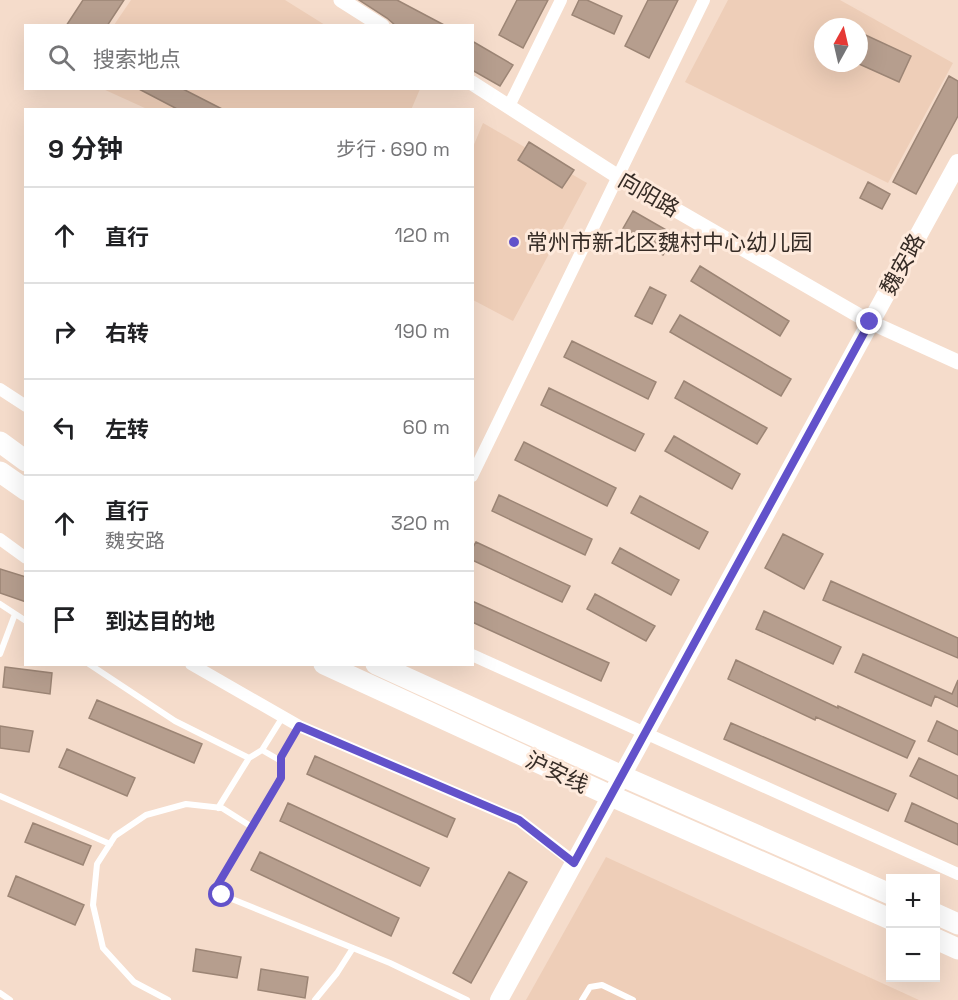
<!DOCTYPE html>
<html lang="zh">
<head>
<meta charset="utf-8">
<style>
	:root { --surface:#fff; --page:#f2f2f2; --text:#202124; --muted:#757577; --line:#e0e0e0 }
	body { margin:0; font-family:"Space Grotesk","Noto Sans SC",sans-serif; background:var(--page); color:var(--text) }
	.controls { position:absolute; right:18px; bottom:18px; display:grid; overflow:hidden; border-radius:0px; box-shadow:0 6px 24px #0002 }
	.controls button { width:54px; height:54px; display:grid; place-items:center; padding:0; border:0; border-bottom:2px solid var(--line); background:var(--surface); color:var(--text); font:30px sans-serif }
	.compass { position:absolute; left:814px; top:18px; width:54px; height:54px; border-radius:50%; background:var(--surface); box-shadow:0 6px 24px #0002; rotate:8deg }
	.stop { position:absolute; width:18px; height:18px; margin:-14px; border:4px solid #6252ca; border-radius:50%; background:#fff }
	.stop.end { background:#6252ca; border-color:#fff; box-shadow:0 2px 6px #0008 }
	.list { margin:0; padding:0; list-style:none }
	h2 { display:flex; justify-content:space-between; align-items:center; height:78px; margin:0; padding:0 24px; font-size:26px }
	h2 small { font-size:20px; font-weight:400; color:var(--muted) }
	.list li { display:grid; grid-template-columns:39px 1fr auto; gap:18px; align-items:center; box-sizing:border-box; height:96px; padding:0 24px; border-top:2px solid var(--line) }
	.list b { display:block; font-size:22px; white-space:nowrap }
	.list p { margin:0; font-size:20px; white-space:nowrap; color:var(--muted) }
	.list em { font-size:20px; font-style:normal; color:var(--muted) }
	.icon { flex:none; width:33px; height:33px; fill:none; stroke:currentColor; stroke-width:2; stroke-linecap:round; stroke-linejoin:round }
	.map { position:relative; flex:none; width:958px; height:1000px; overflow:hidden }
	.search { position:absolute; background:var(--surface); box-shadow:0 6px 24px #0002; left:24px; top:24px; width:450px; height:66px; display:flex; align-items:center; gap:15px; box-sizing:border-box; padding:0 21px; border-radius:0px; color:var(--muted); font-size:22px }
	.panel { position:absolute; background:var(--surface); box-shadow:0 6px 24px #0002; left:24px; top:108px; width:450px; height:558px; border-radius:0px }
	.map>svg:first-child { display:block }
</style>
</head>
<body>
<div class="map">
<svg width="958" height="1000" viewBox="0 0 958 1000">
	<rect width="100%" height="100%" fill="#f5dccb"/>
	<path fill="#eeceb8" fill-rule="evenodd" d="M131,0H285L325,25H114Z
		M728,0H840L953,63L888,183L685,82ZM823,27H859V63H823Z
		M103,89H420L411,110L147,109Z
		M483,123L587,183L513,321L473,300V147Z
		M606,857L919,1000H526Z"/>
	<path fill="#b69e8e" stroke="#9c8575" stroke-width="1.5" d="M83,0H124L107,26H66Z
		M359,0H397L446,26H396L387,18Z
		M517,0H548L523,48L499,35Z
		M579,0H587L622,16L614,34L572,15Z
		M648,0H678L649,58L625,46Z
		M859,32L911,56L899,82L859,64Z
		M472,41L513,65L500,86L472,70Z
		M949,76L958,81V116L916,194L893,182Z
		M137,88H181L224,110H179Z
		M529,142L574,170L562,188L518,160Z
		M868,182L890,194L882,209L860,198Z
		M633,211L675,235L663,255L621,232Z
		M700,266L789,321L780,336L691,281Z
		M650,287L666,295L652,324L635,316Z
		M680,315L791,379L781,396L670,332Z
		M572,341L656,382L648,399L564,357Z
		M684,381L767,428L757,444L675,398Z
		M549,388L644,434L635,451L541,405Z
		M674,436L740,474L732,489L665,451Z
		M524,442L616,488L607,506L515,460Z
		M499,495L592,539L585,555L492,511Z
		M640,496L708,532L699,549L631,513Z
		M783,534L823,554L804,589L765,568Z
		M476,542L570,586L562,602L472,560V549Z
		M620,548L679,580L671,595L612,563Z
		M0,569L26,577V602L0,593Z
		M831,581L958,638V658L823,600Z
		M595,594L655,626L646,641L587,609Z
		M472,601L609,663L601,681L472,622Z
		M764,611L841,647L833,664L756,629Z
		M863,654L952,694L958,680V707L935,696L931,706L855,672Z
		M736,660L838,708V706L915,741L907,758L816,717L815,720L728,679Z
		M5,667L52,673L50,694L3,687Z
		M97,700L202,744L194,763L89,718Z
		M937,721L958,731V755L928,741Z
		M731,723L896,794L888,811L724,739Z
		M0,726L33,731L29,752L0,748Z
		M67,749L135,778L127,796L59,767Z
		M315,756L455,819L447,837L307,774Z
		M919,758L958,776V799L910,776Z
		M288,803L429,868L420,886L280,821Z
		M912,803L958,824V845L905,821Z
		M33,823L91,846L83,865L25,842Z
		M260,852L399,918L391,936L251,870Z
		M509,872L527,882L471,983L453,973Z
		M16,876L84,905L75,925L8,896Z
		M196,949L241,957L237,978L193,971Z
		M261,969L308,977L305,998L258,990Z"/>
	<g fill="none" stroke-linecap="round" stroke-linejoin="round">
		<path stroke="#fff" stroke-width="6" d="M0,604L26,621
			M0,654L15,614
			M89,664L175,721L249,758
			M262,750L281,761
			M0,796L110,844
			M218,808L249,758L262,750L282,718
			M252,827L281,778V757L299,726
			M0,993L10,1000
			M168,1000L134,982L103,948L93,905L97,864L115,836L146,815L186,804L222,808L252,827L217,887L222,895L390,963L467,1000
			M315,1000L337,973L353,948
			M582,1000L590,987L602,985L633,1000"/>
		<path stroke="#fff" stroke-width="12" d="M509,106L561,0
			M0,389L26,406
			M472,476L704,0
			M0,539L26,558
			M472,655L958,874
			M191,664L299,726L519,820L575,863"/>
		<path stroke="#fff" stroke-width="15" d="M341,0L382,26
			M472,83L617,176L870,322L958,362"/>
		<path stroke="#fff" stroke-width="18" d="M499,1000L958,163"/>
		<path stroke="#fff" stroke-width="21" d="M0,442L26,461
			M0,472L26,490
			M324,664L611,796L890,919
			M376,664L622,776L890,894
			M936,914L958,924
			M936,939L958,949"/>
	</g>
	<g fill="none" stroke-linecap="round" stroke-linejoin="round">
		<path stroke="#6252ca" stroke-width="8" d="M222,895L217,886L281,778V757L299,726L519,820L574,863L870,322"/>
	</g>
	<circle fill="#6252ca" stroke="#feeadc" stroke-width="2" cx="514" cy="242" r="6"/>
	<g text-anchor="middle" stroke-width="6" stroke-linejoin="round" paint-order="stroke">
		<g font-size="22" fill="#362c26" stroke="#feeadc">
			<text transform="translate(649 194) rotate(30)" y="8">向阳路</text>
			<text transform="translate(902 264) rotate(-61)" y="8">魏安路</text>
			<text transform="translate(557 772) rotate(25)" y="8">沪安线</text>
		</g>
		<g font-size="22" fill="#362c26" stroke="#feeadc" text-anchor="start">
			<text x="526" y="250">常州市新北区魏村中心幼儿园</text>
		</g>
	</g>
</svg>
<div class="controls">
<button>+</button>
<button>−</button>
</div>
<svg class="compass" viewBox="-18 -18 36 36"><path d="M0-13l5 13h-10z" fill="#e53935"/><path d="M0 13l5-13h-10z" fill="#757577"/></svg>
<div class="stop" style="left:222px;top:895px"></div>
<div class="stop end" style="left:870px;top:322px"></div>
<div class="search"><svg class="icon" aria-label="search" viewBox="0 0 24 24"><circle cx="10" cy="10" r="6"/><path d="M15 15l6 6"/></svg>搜索地点</div>
<section class="panel">
<h2>9 分钟<small>步行 · 690 m</small></h2>
<ul class="list">
<li><svg class="icon" aria-label="ahead" viewBox="0 0 24 24"><path d="M12 20V5M6 11l6-6 6 6"/></svg><div><b>直行</b></div><em>120 m</em></li>
<li><svg class="icon" aria-label="right" viewBox="0 0 24 24"><path d="M7 20v-9h11M14 6l5 5-5 5"/></svg><div><b>右转</b></div><em>190 m</em></li>
<li><svg class="icon" aria-label="left" viewBox="0 0 24 24"><path d="M17 20v-9H6M10 6l-5 5 5 5"/></svg><div><b>左转</b></div><em>60 m</em></li>
<li><svg class="icon" aria-label="ahead" viewBox="0 0 24 24"><path d="M12 20V5M6 11l6-6 6 6"/></svg><div><b>直行</b><p>魏安路</p></div><em>320 m</em></li>
<li><svg class="icon" aria-label="arrive" viewBox="0 0 24 24"><path d="M6 21V4h12l-3 4 3 4H6"/></svg><div><b>到达目的地</b></div></li>
</ul>
</section>
</div>
</body>
</html>
